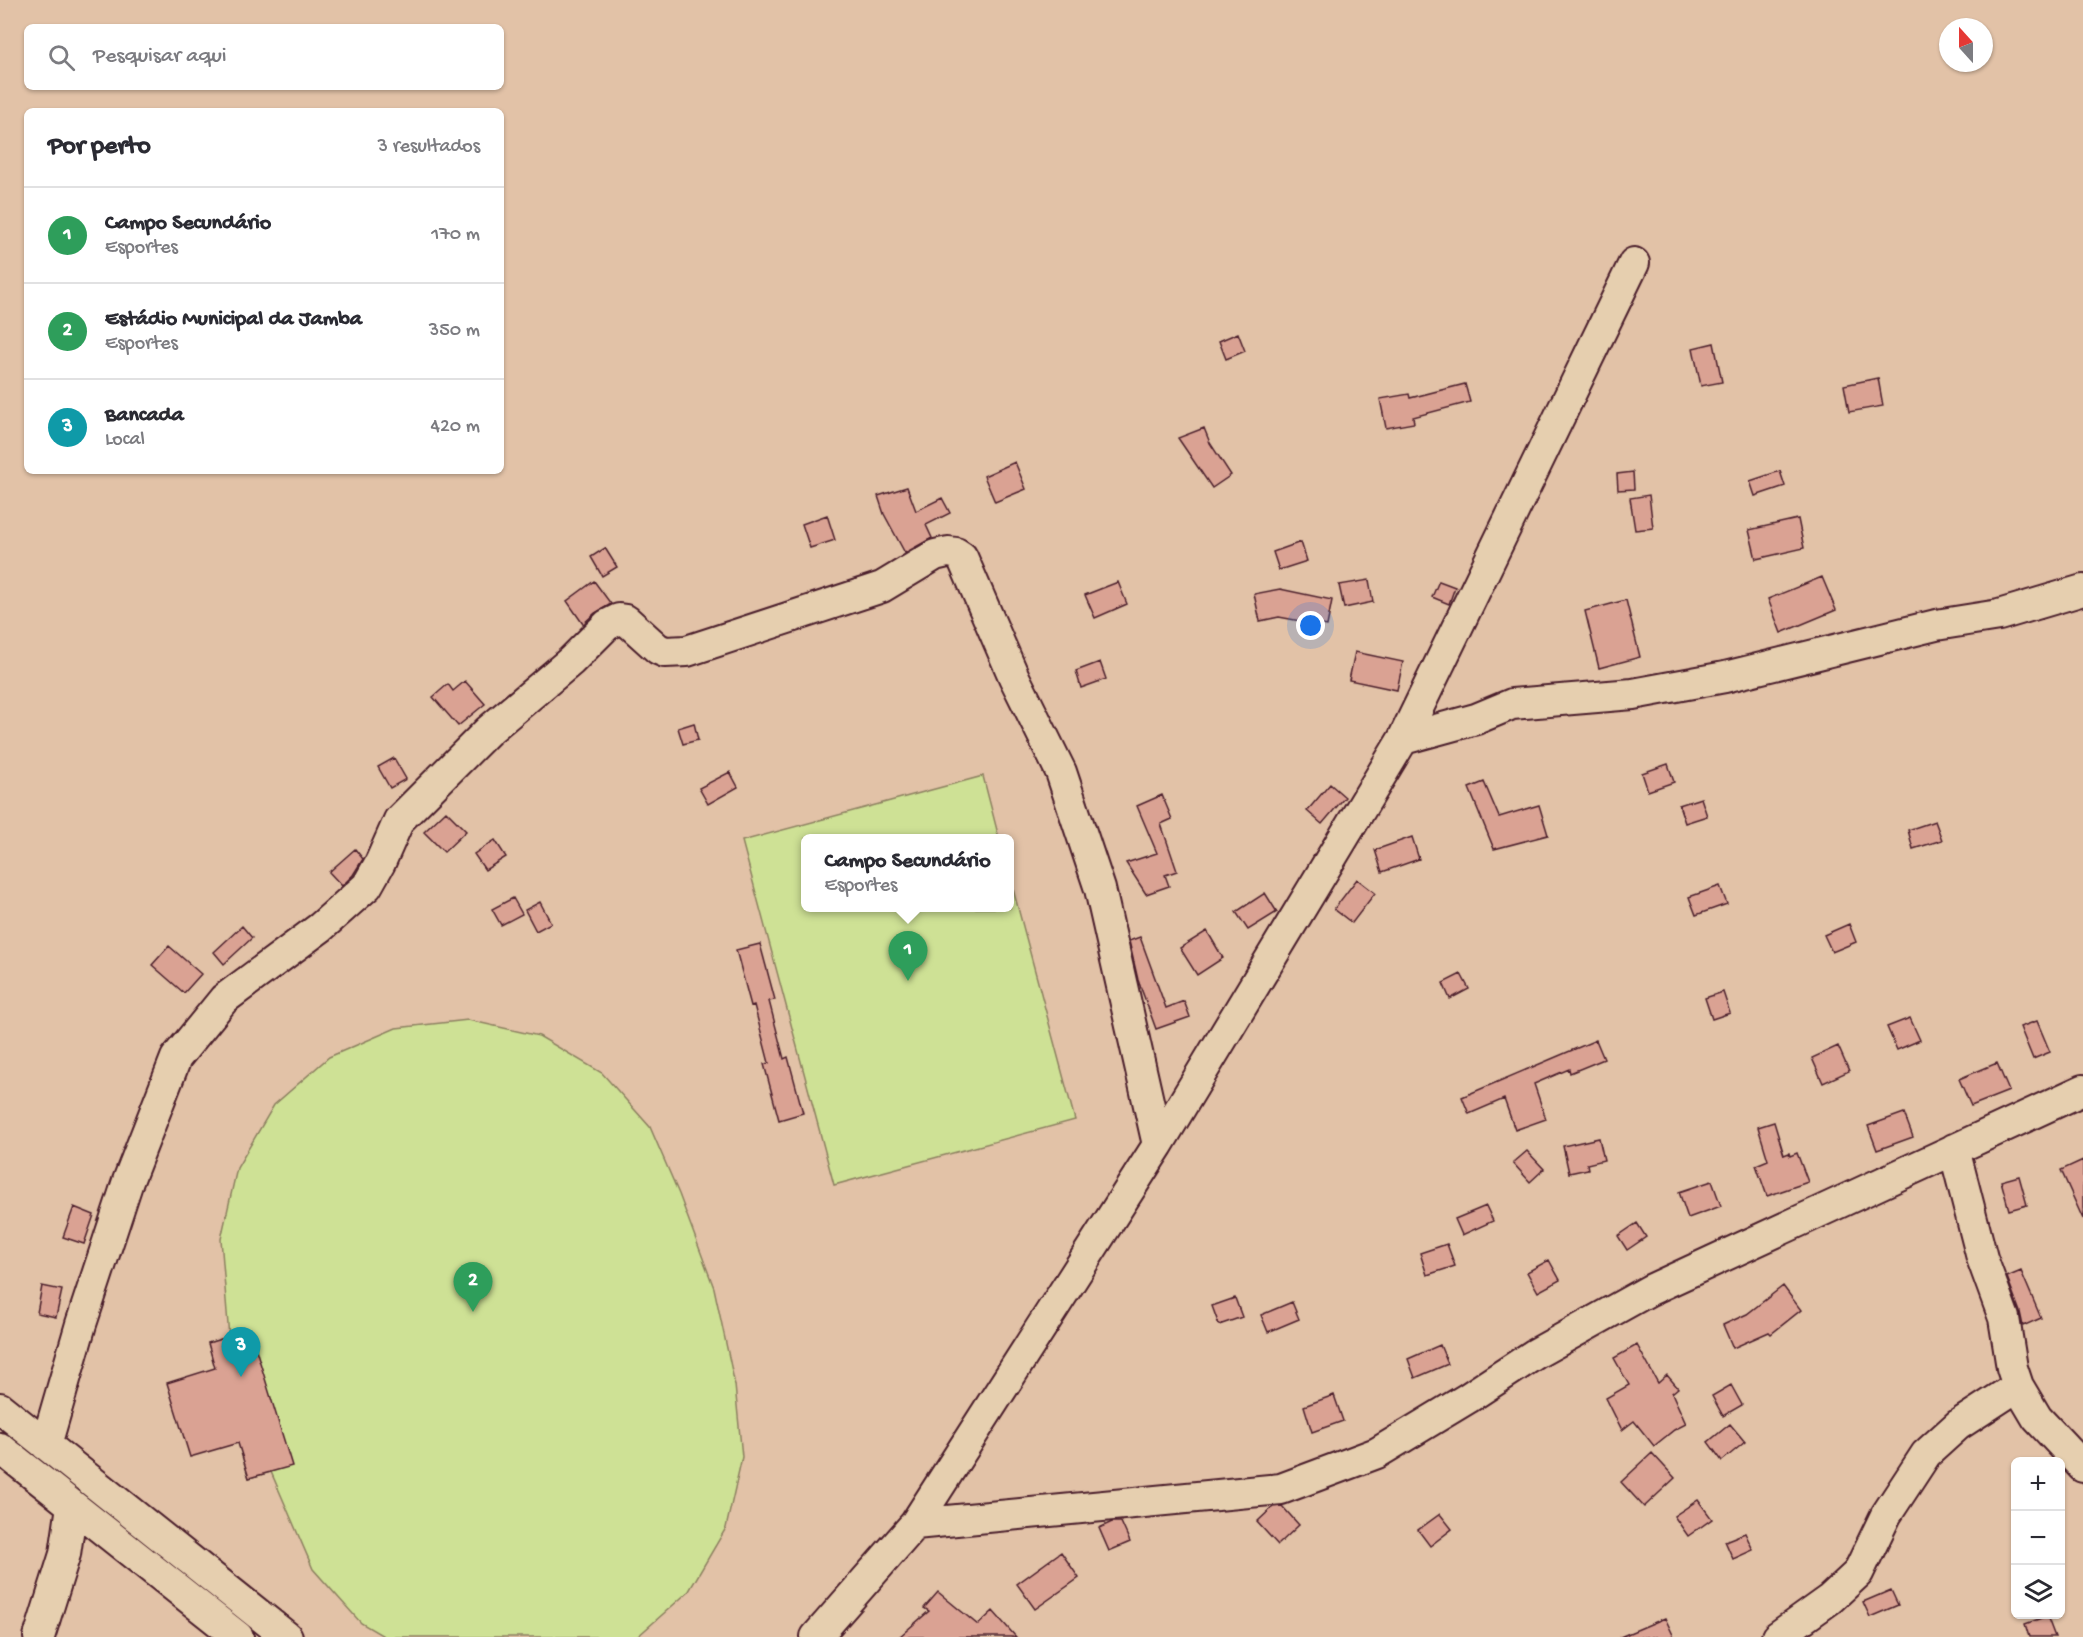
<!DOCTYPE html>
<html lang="pt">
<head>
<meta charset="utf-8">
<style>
	:root { --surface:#fff; --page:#f7f7f7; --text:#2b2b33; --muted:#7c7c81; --line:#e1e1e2; --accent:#111827 }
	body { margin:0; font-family:"Gochi Hand",sans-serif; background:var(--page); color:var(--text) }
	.controls { position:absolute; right:18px; bottom:18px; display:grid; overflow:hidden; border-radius:9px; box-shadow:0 2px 4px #0004 }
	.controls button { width:54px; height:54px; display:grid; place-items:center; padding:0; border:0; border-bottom:2px solid var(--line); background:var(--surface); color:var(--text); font:30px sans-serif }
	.compass { position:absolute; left:1939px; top:18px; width:54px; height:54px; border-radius:50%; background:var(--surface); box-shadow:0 2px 4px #0004; rotate:339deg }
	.you { position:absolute; left:1311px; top:626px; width:21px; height:21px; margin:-15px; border:4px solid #fff; border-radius:50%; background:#1a73e8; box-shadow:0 0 0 9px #1a73e833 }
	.badge { display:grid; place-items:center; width:39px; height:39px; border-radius:50%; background:var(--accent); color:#fff; font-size:20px; font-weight:700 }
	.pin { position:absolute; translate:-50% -50px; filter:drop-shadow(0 2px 3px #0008) }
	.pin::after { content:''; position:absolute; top:32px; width:21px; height:18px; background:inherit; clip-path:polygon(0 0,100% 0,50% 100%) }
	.popup { position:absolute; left:801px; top:834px; width:213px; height:78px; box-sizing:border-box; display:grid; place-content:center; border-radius:9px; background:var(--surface); filter:drop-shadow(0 2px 4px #0005); font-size:20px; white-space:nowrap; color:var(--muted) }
	.popup b { font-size:22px; color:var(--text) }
	.popup::after { content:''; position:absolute; left:50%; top:100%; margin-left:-12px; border:12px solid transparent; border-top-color:var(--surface) }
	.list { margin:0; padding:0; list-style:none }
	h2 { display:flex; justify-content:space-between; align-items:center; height:78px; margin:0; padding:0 24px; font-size:26px }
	h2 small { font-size:20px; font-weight:400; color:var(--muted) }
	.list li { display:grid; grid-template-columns:39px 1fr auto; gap:18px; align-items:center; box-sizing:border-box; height:96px; padding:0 24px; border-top:2px solid var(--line) }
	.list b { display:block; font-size:22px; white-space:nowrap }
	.list p { margin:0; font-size:20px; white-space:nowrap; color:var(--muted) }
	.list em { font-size:20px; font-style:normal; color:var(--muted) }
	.icon { flex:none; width:33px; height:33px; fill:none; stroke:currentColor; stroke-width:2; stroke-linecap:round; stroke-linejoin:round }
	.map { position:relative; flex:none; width:2083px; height:1637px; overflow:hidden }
	.search { position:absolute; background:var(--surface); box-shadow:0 2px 4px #0004; left:24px; top:24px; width:480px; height:66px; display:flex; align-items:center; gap:15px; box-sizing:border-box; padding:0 21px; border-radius:9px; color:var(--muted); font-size:22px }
	.panel { position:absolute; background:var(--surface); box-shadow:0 2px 4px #0004; left:24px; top:108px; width:480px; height:366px; border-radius:9px }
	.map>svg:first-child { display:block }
</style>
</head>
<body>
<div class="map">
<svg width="2083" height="1637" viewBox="0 0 2083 1637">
	<rect width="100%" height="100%" fill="#e2c2a7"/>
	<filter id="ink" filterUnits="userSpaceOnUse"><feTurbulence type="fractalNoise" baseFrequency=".0167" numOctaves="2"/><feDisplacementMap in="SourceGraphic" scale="12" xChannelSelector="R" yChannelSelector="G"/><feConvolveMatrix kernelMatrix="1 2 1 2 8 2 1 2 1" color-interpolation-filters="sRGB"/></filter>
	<g filter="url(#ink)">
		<path fill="#cee195" stroke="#8c8060" stroke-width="1.5" d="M983,776L999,838H806V908H1010V878L1075,1120L834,1185L742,841Z
			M468,1020L539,1036L602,1073L650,1127L679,1194L714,1288L735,1385L742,1457L726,1528L689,1591L637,1637H385L361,1623L313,1569L271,1472L249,1478L208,1343L229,1337L221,1239L237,1168L274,1105L329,1057L396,1028Z"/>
		<path fill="#daa293" stroke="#4a1f2b" stroke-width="1.5" d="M1238,333L1245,351L1226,359L1219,341Z
			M1714,343L1722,382L1701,386L1693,348Z
			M1878,378L1883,406L1849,412L1844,385Z
			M1465,384L1470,402L1413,417L1414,423L1386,428L1380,399L1409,394L1410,398Z
			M1204,428L1210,443L1231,475L1212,488L1178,438Z
			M1015,462L1026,489L995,502L984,476Z
			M1780,471L1785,486L1755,496L1750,481Z
			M1633,472L1634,489L1618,490L1617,474Z
			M907,487L916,511L942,498L950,513L926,525L932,538L905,553L884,514L878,496Z
			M1649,495L1653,528L1635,530L1630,498Z
			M827,515L835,540L810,548L802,524Z
			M1798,519L1804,548L1756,559L1749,530Z
			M1301,542L1307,561L1279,570L1273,552Z
			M605,548L617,567L602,576L591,557Z
			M1822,577L1836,610L1781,633L1768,599Z
			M1369,580L1373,602L1344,608L1339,585Z
			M594,581L611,604L595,613L583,624L567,601Z
			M1439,581L1455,587L1449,604L1432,597Z
			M1118,582L1127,604L1095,618L1085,595Z
			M1280,589L1332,600L1327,626L1279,617L1260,621L1254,594Z
			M1626,600L1640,657L1599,668L1585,611Z
			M1355,652L1403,662L1397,690L1349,680Z
			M1100,662L1106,679L1081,688L1076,671Z
			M465,681L485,704L458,726L433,697L448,684L453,691Z
			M694,723L698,740L683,744L678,728Z
			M394,758L406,779L390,788L378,767Z
			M1668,764L1674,782L1648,791L1642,773Z
			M730,772L738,787L708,804L699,788Z
			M1484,782L1499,817L1539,805L1548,835L1494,849L1469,788Z
			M1330,784L1345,797L1322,824L1307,811Z
			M1162,795L1172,819L1161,824L1177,871L1165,875L1169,886L1146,894L1126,863L1157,853L1137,806Z
			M1701,798L1707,816L1685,823L1679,805Z
			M446,811L466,831L444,852L424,832Z
			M1935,821L1942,840L1913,849L1908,830Z
			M1412,837L1419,859L1382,872L1375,850Z
			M495,840L506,857L485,870L474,854Z
			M355,849L363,859L353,875L342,886L329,872Z
			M1357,879L1375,893L1352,923L1334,909Z
			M1720,886L1727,904L1696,915L1689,897Z
			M1265,893L1277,912L1248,930L1236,912Z
			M513,898L522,914L501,925L492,909Z
			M540,902L551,923L536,931L525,910Z
			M1849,924L1856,942L1832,952L1824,935Z
			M242,926L252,938L224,964L214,952Z
			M1207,931L1223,958L1197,975L1180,948Z
			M1140,937L1166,1008L1184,1001L1190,1017L1156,1029L1138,980L1129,941Z
			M760,944L775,1000L769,1001L784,1059L788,1057L803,1113L779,1120L764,1064L769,1063L754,1005L751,1006L736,950Z
			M169,946L201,974L184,993L152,965Z
			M1461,974L1469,989L1450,999L1443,983Z
			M1723,992L1730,1013L1712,1019L1705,998Z
			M1910,1018L1920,1040L1897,1050L1887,1027Z
			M2037,1021L2050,1052L2033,1059L2020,1027Z
			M1596,1040L1604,1059L1570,1073L1569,1069L1534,1084L1546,1119L1515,1130L1504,1099L1469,1114L1462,1097Z
			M1838,1046L1849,1071L1823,1083L1812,1058Z
			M1997,1063L2009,1091L1971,1106L1959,1079Z
			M1904,1113L1913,1137L1877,1150L1868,1126Z
			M1774,1122L1784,1155L1789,1153L1790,1156L1797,1153L1808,1182L1767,1196L1756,1165L1768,1160L1758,1127Z
			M1599,1138L1604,1160L1587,1164L1588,1169L1569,1173L1563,1146Z
			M1527,1151L1544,1169L1530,1182L1513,1163Z
			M2083,1160V1219L2061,1170Z
			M2019,1176L2027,1205L2009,1210L2001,1181Z
			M1712,1181L1721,1206L1688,1218L1679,1192Z
			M1486,1206L1493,1221L1462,1235L1455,1219Z
			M74,1207L94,1215L84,1244L63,1237Z
			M1637,1223L1646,1237L1627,1250L1618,1236Z
			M1447,1244L1455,1266L1427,1275L1420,1253Z
			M1549,1260L1560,1280L1538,1292L1527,1272Z
			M2021,1271L2041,1318L2023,1326L2020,1312L2007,1277Z
			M42,1286L62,1290L56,1317L37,1313Z
			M1783,1286L1801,1310L1771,1334L1769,1332L1733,1348L1723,1325L1747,1314Z
			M1235,1298L1242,1317L1219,1325L1212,1306Z
			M1292,1302L1299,1319L1268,1332L1261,1315Z
			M250,1330L292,1466L249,1478L238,1443L190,1457L167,1383L215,1368L208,1343Z
			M1440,1345L1448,1364L1415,1378L1408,1359Z
			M1637,1345L1658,1383L1667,1375L1678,1388L1672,1393L1686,1424L1674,1430L1654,1446L1634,1421L1622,1430L1606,1398L1629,1385L1614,1358Z
			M1731,1385L1742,1405L1723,1416L1712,1396Z
			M1334,1395L1343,1421L1312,1432L1304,1406Z
			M1730,1424L1745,1442L1722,1461L1708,1442Z
			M1652,1453L1675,1478L1644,1507L1621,1482Z
			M1698,1500L1712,1519L1688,1536L1674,1516Z
			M1282,1506L1299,1525L1278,1545L1257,1522L1273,1507Z
			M1440,1514L1452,1529L1430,1546L1418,1530Z
			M1112,1522H1121L1130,1542L1109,1551L1099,1528Z
			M1745,1533L1753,1550L1733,1559L1725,1541Z
			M1061,1552L1079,1578L1035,1609L1017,1584Z
			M1891,1590L1898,1605L1870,1617L1863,1602Z
			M938,1592L978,1625L993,1611L1016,1637H899L929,1611L924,1608Z
			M2047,1616L2055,1637H2029L2025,1624Z
			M1665,1618L1674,1637H1620Z"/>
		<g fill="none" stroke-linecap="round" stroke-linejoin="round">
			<defs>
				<path id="minor" d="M1403,739L1476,719L1512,704L1633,694L1725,677L1936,625L1999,615L2083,590
					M1954,1149L1982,1258L2004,1318L2012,1368L2018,1386L2037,1418L2083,1467
					M0,1408L287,1637
					M46,1445L81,1324L128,1181L176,1058L224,999L321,927L367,886L380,863L399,820L488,731L571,661L607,625L619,619L626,620L658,649L665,652L687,651L882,587L935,555L948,552L956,553L962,557L1014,677L1061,772L1100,889L1158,1145
					M0,1448L238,1637
					M915,1524L1281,1489L1377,1453L1468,1398L1535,1354L1650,1290L2083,1090
					M39,1637L65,1554L72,1506
					M816,1637L915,1524L1158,1145L1403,739L1634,263
					M1777,1637L1830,1599L1858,1573L1886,1515L1926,1454L1958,1425L2018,1386"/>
			</defs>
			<use href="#minor" stroke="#4a1f2b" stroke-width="34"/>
			<use href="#minor" stroke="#e6cfaf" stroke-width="30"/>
		</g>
	</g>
</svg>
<div class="controls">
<button>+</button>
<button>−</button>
<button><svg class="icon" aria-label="layers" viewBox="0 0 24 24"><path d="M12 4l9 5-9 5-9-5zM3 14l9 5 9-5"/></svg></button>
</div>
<svg class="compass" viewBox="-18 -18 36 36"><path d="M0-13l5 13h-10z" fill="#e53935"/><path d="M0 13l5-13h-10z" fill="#7c7c81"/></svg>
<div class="you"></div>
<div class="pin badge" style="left:908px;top:981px;background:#2e9e5b">1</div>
<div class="popup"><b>Campo Secundário</b>Esportes</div>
<div class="pin badge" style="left:473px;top:1312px;background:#2e9e5b">2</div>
<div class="pin badge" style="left:241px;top:1377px;background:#0f9aa8">3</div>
<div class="search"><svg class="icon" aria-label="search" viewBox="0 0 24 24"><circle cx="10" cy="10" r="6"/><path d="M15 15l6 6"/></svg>Pesquisar aqui</div>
<section class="panel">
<h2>Por perto<small>3 resultados</small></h2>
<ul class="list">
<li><span class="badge" style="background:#2e9e5b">1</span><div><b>Campo Secundário</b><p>Esportes</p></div><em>170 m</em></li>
<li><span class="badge" style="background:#2e9e5b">2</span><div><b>Estádio Municipal da Jamba</b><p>Esportes</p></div><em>350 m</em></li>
<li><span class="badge" style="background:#0f9aa8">3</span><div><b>Bancada</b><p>Local</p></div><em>420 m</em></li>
</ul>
</section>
</div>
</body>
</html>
